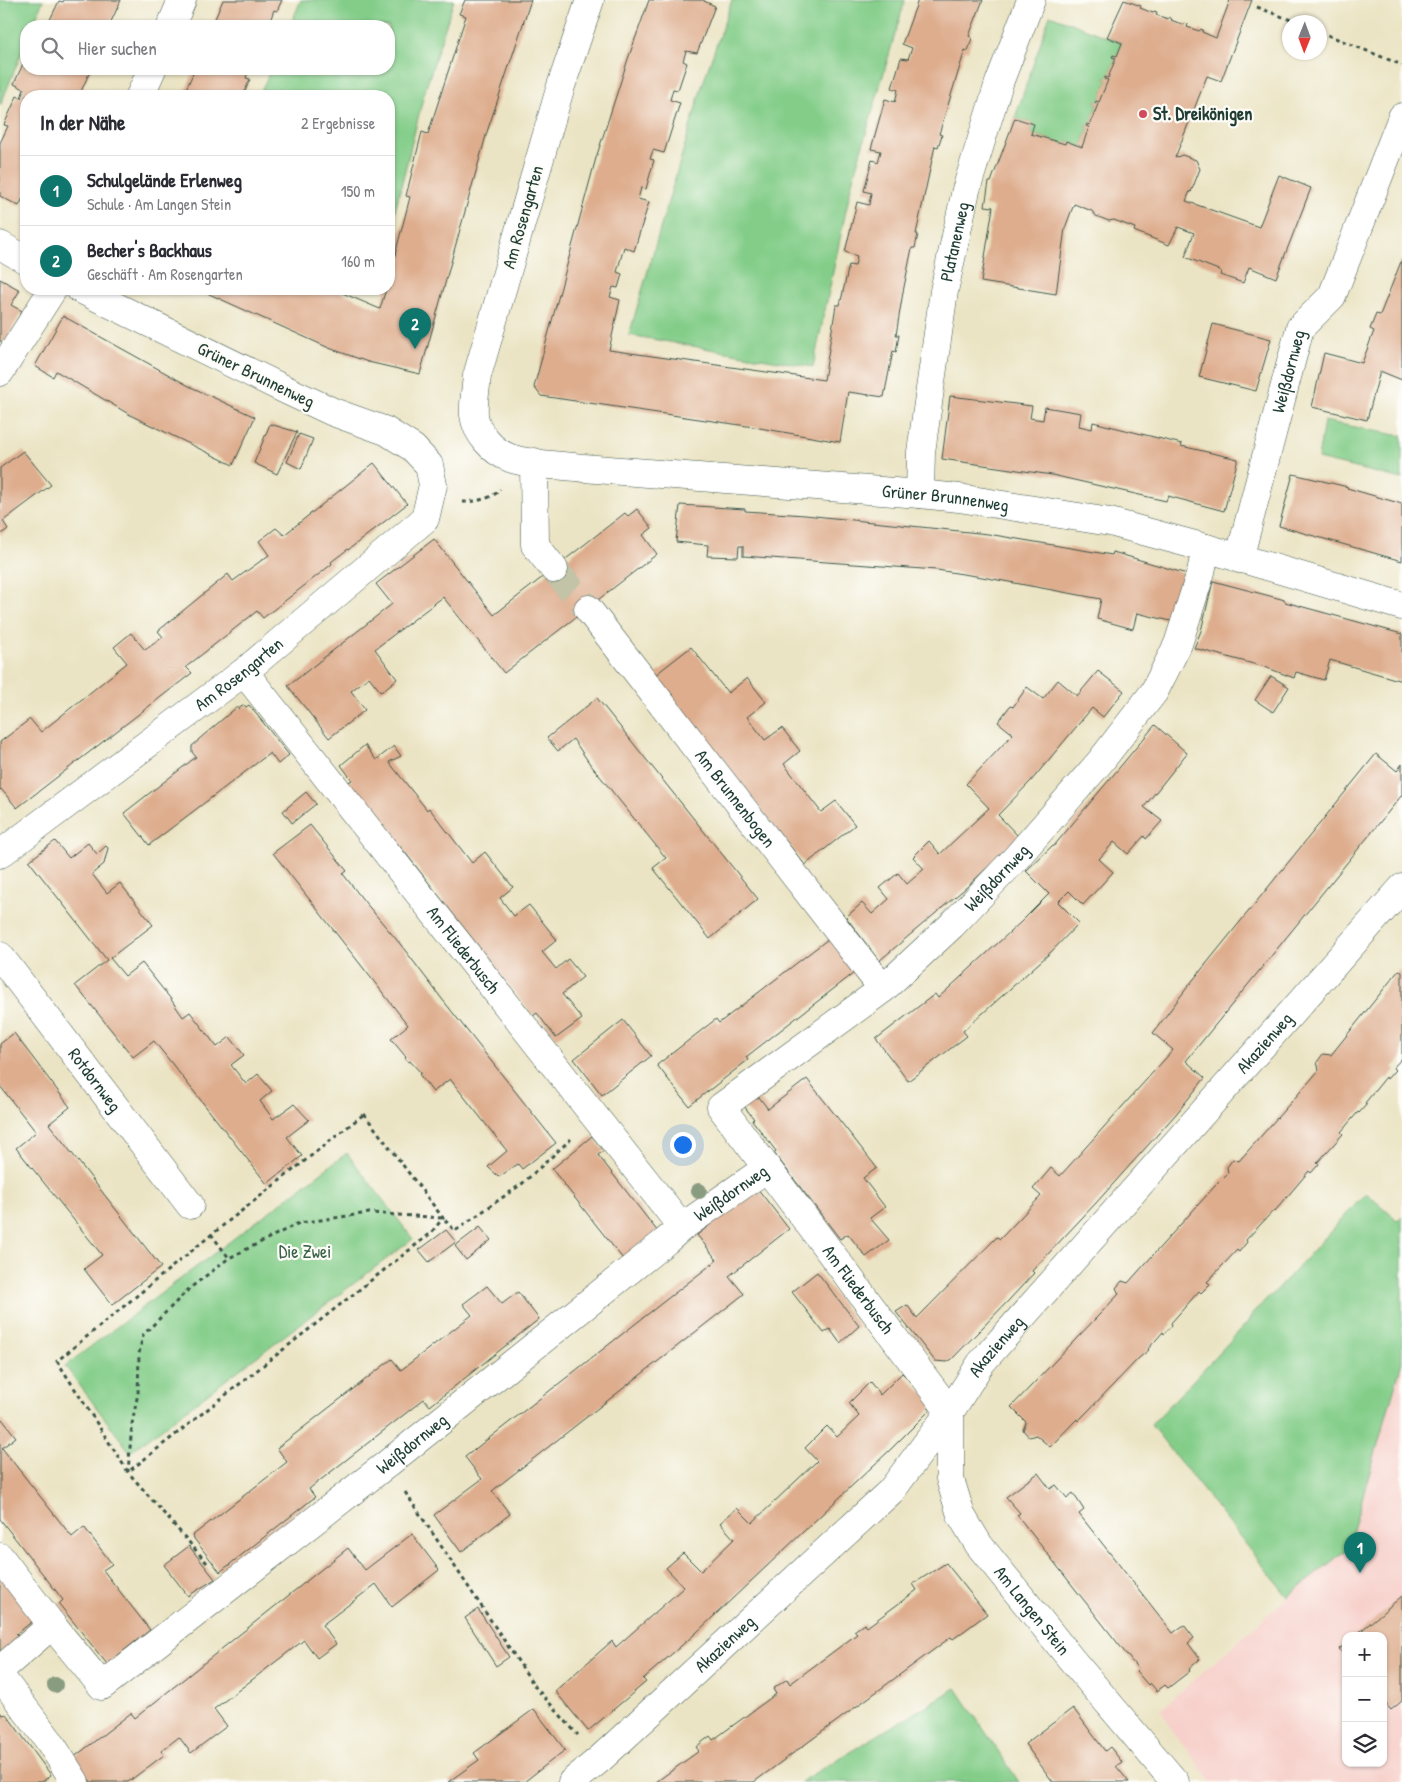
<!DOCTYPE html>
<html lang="de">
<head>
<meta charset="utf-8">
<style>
	:root { --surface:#fff; --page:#f2f2f3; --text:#2b2b33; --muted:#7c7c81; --line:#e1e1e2; --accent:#0f766e }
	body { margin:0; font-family:"Patrick Hand",sans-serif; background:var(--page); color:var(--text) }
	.controls { position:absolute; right:15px; bottom:15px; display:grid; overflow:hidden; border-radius:10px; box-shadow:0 1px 4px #0004 }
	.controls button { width:45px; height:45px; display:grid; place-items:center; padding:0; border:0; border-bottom:1px solid var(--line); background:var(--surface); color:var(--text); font:25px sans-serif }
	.compass { position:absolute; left:1282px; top:15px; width:45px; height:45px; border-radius:50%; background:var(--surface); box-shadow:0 1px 4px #0004; rotate:181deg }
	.you { position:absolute; left:682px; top:1144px; width:18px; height:18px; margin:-12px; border:4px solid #fff; border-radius:50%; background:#1a73e8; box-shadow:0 0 0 8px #1a73e833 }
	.badge { display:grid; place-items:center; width:32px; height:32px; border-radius:50%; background:var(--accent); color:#fff; font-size:16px; font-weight:700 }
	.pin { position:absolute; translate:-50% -41px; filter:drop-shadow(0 1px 2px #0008) }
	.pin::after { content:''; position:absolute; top:26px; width:18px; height:15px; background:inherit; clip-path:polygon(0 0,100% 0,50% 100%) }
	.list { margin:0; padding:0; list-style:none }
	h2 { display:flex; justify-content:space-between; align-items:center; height:65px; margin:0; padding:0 20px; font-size:21px }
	h2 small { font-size:16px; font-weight:400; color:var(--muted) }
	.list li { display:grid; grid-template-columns:32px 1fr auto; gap:15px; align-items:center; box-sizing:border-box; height:70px; padding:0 20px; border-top:1px solid var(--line) }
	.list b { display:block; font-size:19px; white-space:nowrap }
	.list p { margin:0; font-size:16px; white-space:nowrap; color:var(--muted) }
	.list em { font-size:16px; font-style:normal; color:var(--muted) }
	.icon { flex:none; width:28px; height:28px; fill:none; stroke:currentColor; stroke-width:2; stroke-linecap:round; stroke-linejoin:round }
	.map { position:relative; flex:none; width:1402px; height:1782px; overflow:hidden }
	.search { position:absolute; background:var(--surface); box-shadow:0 1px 4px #0004; left:20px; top:20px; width:375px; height:55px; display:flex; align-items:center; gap:12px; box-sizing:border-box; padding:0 18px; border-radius:20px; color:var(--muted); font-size:19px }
	.panel { position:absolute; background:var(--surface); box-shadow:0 1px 4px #0004; left:20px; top:90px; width:375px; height:205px; border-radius:20px }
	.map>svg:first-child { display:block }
</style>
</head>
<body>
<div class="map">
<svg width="1402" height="1782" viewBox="0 0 1402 1782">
	<rect width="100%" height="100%" fill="#fdfcf7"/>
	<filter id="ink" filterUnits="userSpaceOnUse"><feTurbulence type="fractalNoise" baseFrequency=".02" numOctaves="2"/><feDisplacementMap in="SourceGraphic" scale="10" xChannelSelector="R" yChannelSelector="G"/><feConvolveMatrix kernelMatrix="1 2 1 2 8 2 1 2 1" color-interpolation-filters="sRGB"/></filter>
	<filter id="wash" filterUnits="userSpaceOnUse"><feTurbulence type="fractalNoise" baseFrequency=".0096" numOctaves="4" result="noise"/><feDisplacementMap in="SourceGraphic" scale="20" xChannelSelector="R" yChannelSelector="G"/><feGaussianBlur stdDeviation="1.12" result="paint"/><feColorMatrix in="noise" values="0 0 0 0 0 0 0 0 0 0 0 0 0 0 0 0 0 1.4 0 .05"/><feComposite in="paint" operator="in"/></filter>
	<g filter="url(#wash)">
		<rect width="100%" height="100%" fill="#ebe4c4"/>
		<path fill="#f7d0cb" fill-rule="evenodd" d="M1402,1362V1782H1212L1172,1731L1161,1709L1288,1597L1347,1549ZM1346,1636H1383V1763H1346Z"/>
		<path fill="#83cd89" stroke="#51855e" d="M0,0H43L33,26H26V42L0,106Z
			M301,0H454L424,94L389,235V96H259L271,69H389V26H290Z
			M732,0H905L852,182L813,367L629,335L703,83Z
			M1050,15L1122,43L1117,56L1113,57L1116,58L1108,78L1105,77L1104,79L1108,80L1099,102L1096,101L1095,103L1098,104L1090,125L1087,124L1086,126L1089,127L1082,147L1067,141L1065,144L1031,134L1034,124L1015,118Z
			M1324,421L1401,436L1402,434V479L1318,459Z
			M347,1153L413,1239L130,1452L65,1366Z
			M1366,1193L1397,1220L1402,1217V1362L1350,1540L1347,1549L1288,1597L1151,1425L1247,1323L1253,1312L1273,1294Z
			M956,1688L1019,1782H800Z"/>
		<g id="blocks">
			<path fill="#dead8e" d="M64,0H121L109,26H47L59,1L63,2Z
				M223,0H282L277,11L274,10L270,21L280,24L279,26H212Z
				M465,0H531L487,132L420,374L368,362L329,348L198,289H333L380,309L386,289H389V278L410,197L406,196L422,132L428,134L466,16L459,14Z
				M649,0H704V1L715,6L697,53L686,51L683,61L687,63L678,90L673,89L670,100L680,103L664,153L653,150L650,159L654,160L646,189L641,188L638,199L649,202L634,251L624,247L617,272L622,274L618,288L613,287L610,297L620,300L609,350L824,380L836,305H840L849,265L855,266L857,256L845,252L857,202L869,205L871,193L864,191L872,160L878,162L881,151L871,149L885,99L895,102L898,90L892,88L901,58L908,59L912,48L902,44L918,0H983L969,36L972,38L968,51L965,50L939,134L942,135L938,147L935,146L916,234H918L915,248H912L903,292L896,335H899L896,352L893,351L884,397L848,392L840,442L754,427L541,396L534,387L596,158L628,59Z
				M1124,0L1141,6L1140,8L1153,13L1154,11L1157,12L1156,15L1168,19L1169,17L1172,19L1171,20L1184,25L1185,23L1188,24L1187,27L1199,31L1201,29L1203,30L1202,32L1216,38L1230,0H1252L1221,81L1207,76L1175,158L1182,155L1196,160L1200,169L1191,192L1190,191L1186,201L1259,227L1279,175L1311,188L1276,278L1249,267L1243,283L1220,275L1221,271L1185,257L1194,233L1178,227L1169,245L1134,231L1135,228L1114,220L1109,221L1096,216L1092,211L1074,204L1065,228L1056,294L981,282L993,207L985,206L989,182H991L1015,118L1034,124L1031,134L1065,144L1066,141L1082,147L1089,127L1086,126L1087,124L1090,125L1098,104L1095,103L1096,101L1099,102L1108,80L1104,79L1105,77L1108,78L1116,58L1112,57L1113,55L1117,56L1122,43L1107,37Z
				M26,57V69H91L79,96H26V192L19,206L0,196V143L8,126L4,125L17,96L21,98L24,89L14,84Z
				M195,69H249L246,78L250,79L243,96H183Z
				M1402,259V380L1380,371L1367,420L1312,407L1324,353L1362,363L1374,331L1370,329L1376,314L1380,315Z
				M0,279L20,290L11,305L22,311L4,343L0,341Z
				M63,316L189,386L255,417L233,465L132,416L56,371L53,377L35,366Z
				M1213,324L1271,339L1256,391L1199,377Z
				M950,396L1032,406L1030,418L1043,420L1045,407L1081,413L1079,426L1092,429L1093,422L1182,444L1181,446L1238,459L1224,511L1168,496L1166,501L1052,475L942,459Z
				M270,424L297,432L277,474L254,463Z
				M299,434L313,439L301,469L287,462Z
				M23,451L51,485L3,521L8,529L0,535V468Z
				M374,463L407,504L348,550V549L331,562L332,564L263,618L257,611L186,667L192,673L17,808L1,789L0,790V742L30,719L41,732L127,663L114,647L131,633L145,650L163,637L158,631L228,574L233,581L269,555L259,541L276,528L284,535Z
				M1293,474L1348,487L1347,488L1402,504V561L1279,526Z
				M680,505L745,509V511L805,515L988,534L1112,555L1113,552L1187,574L1175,622L1137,613L1133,629L1097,619L1101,599L982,577L937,570L743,556V546H739L738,557L707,556L708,545L676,542Z
				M637,509L652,528L643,535L657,554L504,673L443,597L375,649L397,679L381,692L369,677L351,691L365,710L329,738L288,686L392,604L376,584L434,539L494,615L625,513L628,516Z
				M1213,581L1285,600V602L1402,634V681L1330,660L1324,680L1296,672L1294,678L1265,667L1194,648L1201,631Z
				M691,647L728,693L747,678L766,702L747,717L765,740L782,728L800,751L784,764L821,812L836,801L855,825L805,865L655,675Z
				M1098,671L1124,691L1103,717L1092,708L1031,781L998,815L1019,837L968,886L879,961L846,917L862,903L872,914L889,899L880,888L898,873L907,884L924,869L913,857L929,841L940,854L989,808L966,784L1013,734L998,722L1010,706L1013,707L1027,687L1043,699L1058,680L1077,696Z
				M1271,676L1289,687L1273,712L1255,700Z
				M597,698L758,899L710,939L653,868L666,858L590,764L573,739L558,751L547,738Z
				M244,705L246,707L249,705L289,755L278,764L270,753L149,845L124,813L196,757L192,752V746L198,741V740L237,707L238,709Z
				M1155,725L1187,753L1144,807L1162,821L1146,839L1144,836L1128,854L1114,842L1099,859L1113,872L1083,905L1069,891L1058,902L1079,923L1050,953L963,1031L967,1036L908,1081L876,1039L935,994L938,998L1022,921L1049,894L1026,871L1052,846L1053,847Z
				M365,745L376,760L394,746L401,756L389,762L427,810L429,808L472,863L485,852L513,887L500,898L514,916L529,905L557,940L542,952L556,969L568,959L583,977L562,994L582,1019L556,1038L537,1013L533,1016L407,855L392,837L390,838L347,783L352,780L341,765Z
				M1376,754L1397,771L1402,764V795L1186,1061L1205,1078L1176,1114L1096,1203L1032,1271L1034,1273L1009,1300L952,1359L947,1362L935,1361L896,1312L907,1305L917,1318L997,1237L1000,1239L1041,1196L1033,1189L1051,1168L1060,1176L1173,1050L1153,1033L1189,985Z
				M306,792L316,804L292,823L283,811Z
				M310,825L347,871L343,874L364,901L401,945L442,999L556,1143L522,1169L518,1164L499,1177L488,1167L507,1151L450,1079L433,1092L419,1074L421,1073L410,1061L408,1062L405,1058L406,1057L391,1039L408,1025L273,853Z
				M55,841L69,858L88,843L97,854L106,846L108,848L104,864L92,874L107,893L120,883L153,925L110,958L125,976L142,963L170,998L183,1017L190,1012L217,1047L230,1037L244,1055L231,1065L246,1084L258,1074L272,1091L260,1101L273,1119L294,1104L309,1120L287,1137L302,1156L267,1184L154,1041L133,1057L75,985L107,960L29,861Z
				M828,939L854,973L746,1057L748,1060L689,1106L657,1065L716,1019L719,1023Z
				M1399,970L1402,972V1058L1393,1068L1395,1070L1387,1079L1386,1077L1365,1103L1367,1104L1359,1113L1358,1112L1352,1119L1341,1132L1343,1134L1317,1163L1319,1164L1311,1173L1309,1171L1275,1211L1274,1210L1246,1240L1247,1242L1239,1252L1237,1250L1207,1282L1210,1284L1201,1293L1199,1291L1171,1323L1172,1325L1164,1334L1163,1332L1148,1349L1149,1350L1139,1358L1088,1411L1078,1421L1077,1419L1050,1447L1036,1435L1029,1437L1023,1430L1026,1422L1011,1407L1119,1294L1116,1288L1122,1281L1128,1283L1215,1186L1228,1173L1227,1167L1233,1159L1239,1161L1308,1083L1319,1070L1317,1062L1323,1054L1331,1055Z
				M623,1020L651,1056L602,1095L574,1059Z
				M14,1033L70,1107L49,1124L161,1267L112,1305L84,1269L102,1255L16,1148L36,1132L0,1086V1044Z
				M807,1079L877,1168L863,1178L885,1207L870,1218L889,1240L866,1257L848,1234L840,1239L774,1153L776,1151L752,1120L754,1119L744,1106L759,1097L768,1109Z
				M592,1136L604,1151L598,1155L658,1232L623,1259L552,1169Z
				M757,1188L789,1229L729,1276L744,1294L492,1491L510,1514L461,1552L434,1515L482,1479L465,1457L717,1260L697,1235Z
				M480,1227L491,1240L466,1260L455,1246Z
				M446,1230L456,1242L429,1262L419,1250Z
				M817,1272L859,1326L840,1343L830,1329L824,1333L792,1292Z
				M487,1286L502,1304L518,1292L539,1319L430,1406L424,1399L309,1489L315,1497L220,1572L192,1536L287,1462L277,1448L392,1359L401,1370L472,1315L463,1304Z
				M902,1373L935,1405L891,1449L696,1633L643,1679L646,1682L588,1731L555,1691L612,1641L616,1647L684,1587L666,1568L683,1553L701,1571L734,1539L720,1523L737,1508L752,1523L817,1461L805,1448L827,1426L837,1437L859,1416L849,1403L870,1382L880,1395Z
				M2,1419L16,1437L2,1448L72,1537L84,1527L112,1564L103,1570L150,1630L107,1664L59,1604L63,1600L0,1519V1421Z
				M1038,1473L1050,1489L1056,1485L1067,1498L1073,1493L1084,1510L1079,1514L1173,1633L1184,1625L1194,1638L1188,1643L1200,1659L1189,1669L1190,1671L1168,1688L1165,1685L1157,1691L1150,1683L1148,1685L1136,1671L1138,1669L1017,1515L1020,1513L1006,1497Z
				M412,1534L439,1570L392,1607L376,1584L322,1625L336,1644L317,1658L304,1640L214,1709L227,1726L191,1753L179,1737L161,1751L164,1755L128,1782H91L73,1758L131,1713L135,1718L348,1548L365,1570Z
				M189,1546L215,1579L188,1596L164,1565Z
				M946,1563L987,1614L953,1639L951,1637L754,1782H656L699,1751L696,1747L710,1736L713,1740L776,1694L773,1689L787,1679L790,1684L857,1634L854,1631L864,1624L867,1627L917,1590L913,1584Z
				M0,1571L37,1618L16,1634L20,1638L0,1653Z
				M1402,1596V1701L1391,1710L1383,1701V1636H1355Z
				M478,1609L509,1657L496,1666L465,1618Z
				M1346,1644V1657L1339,1649Z
				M1073,1708L1105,1751L1110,1747L1122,1762L1116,1766L1129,1782H1053L1025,1744Z
				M534,1709L565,1750L524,1782H448L479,1760L474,1753Z
				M0,1712L2,1715L6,1714L51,1775L42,1782H0Z"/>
		</g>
	</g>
	<g filter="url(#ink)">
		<use href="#blocks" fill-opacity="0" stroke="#3e564a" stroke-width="1"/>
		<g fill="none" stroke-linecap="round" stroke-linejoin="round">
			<path stroke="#c2c3a7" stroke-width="28" stroke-dasharray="28 14" stroke-linecap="butt" d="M554,569L588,609"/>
			<defs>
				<g id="minor">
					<path id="s1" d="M590,0L560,89L477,376C476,388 473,402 474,415C476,433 493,452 510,458C529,465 562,465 583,468L920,494L959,498L1110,522L1206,548L1402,606"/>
					<path d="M171,26L182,0"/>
					<path d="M140,96L152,69"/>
					<path d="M0,245L26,260"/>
					<path d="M0,372L53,289"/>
					<path d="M534,462L535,545L554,569"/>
					<path id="s2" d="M920,494L921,452L944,291L966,190L999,83L1031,0"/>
					<path id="s3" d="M1239,559L1300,328L1332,296L1402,117"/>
					<path id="s4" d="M588,609L883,989"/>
					<path id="s5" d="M244,672L682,1227"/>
					<path id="s6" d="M0,854L244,672L425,519L433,485L429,465L413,448L386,431L333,412L284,389L80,289"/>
					<path id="s7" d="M0,956L190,1205"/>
					<path id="s8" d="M767,1168L950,1412V1479L961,1515L979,1545L1071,1659L1175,1782"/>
					<path d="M0,1557L52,1625L0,1670"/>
					<path id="s9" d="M52,1625L102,1686L387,1464L666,1241L682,1227L767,1168L721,1107L883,989L952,925L1016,858L1100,762L1154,692L1178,644L1201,572L1206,548"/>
					<path d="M0,1676L50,1742L75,1782"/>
					<path id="s10" d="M572,1782L600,1759L891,1491L950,1412L981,1363L1402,888"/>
				</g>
			</defs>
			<use href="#minor" stroke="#3e564a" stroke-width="29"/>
			<path stroke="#3e564a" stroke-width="3" stroke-dasharray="4 4" stroke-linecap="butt" d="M1257,7L1296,22
				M1320,32L1402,65
				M463,502C474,502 493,499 500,489
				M364,1114L443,1218L431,1233L128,1472L57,1361L211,1235Z
				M211,1234L229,1258L299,1223L369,1213L443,1218L455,1231L523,1183L571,1139
				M405,1492L536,1688L578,1735
				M207,1563L128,1472L132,1424L138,1393L139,1354L143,1335L190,1288L229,1258"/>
			<use href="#minor" stroke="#fff" stroke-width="28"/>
		</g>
		<g fill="#899c80">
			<circle cx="699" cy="1191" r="8"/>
			<circle cx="55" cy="1685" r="8"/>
		</g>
	</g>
	<circle fill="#d1495b" stroke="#fdfcf7" stroke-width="2" cx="1143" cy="114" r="5"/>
	<g text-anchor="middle" stroke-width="4.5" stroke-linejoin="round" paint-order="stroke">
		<g font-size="18" font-weight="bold" fill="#1f3d34" stroke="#fdfcf7" text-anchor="start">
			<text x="1153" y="120">St. Dreikönigen</text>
		</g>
		<g font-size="18" fill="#1f3d34" stroke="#fdfcf7">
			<text transform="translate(523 217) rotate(-74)" y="6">Am Rosengarten</text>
			<text dy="6" stroke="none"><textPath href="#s2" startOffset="255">Platanenweg</textPath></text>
			<text dy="6" stroke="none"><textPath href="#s3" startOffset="194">Weißdornweg</textPath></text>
			<text transform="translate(256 375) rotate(26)" y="6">Grüner Brunnenweg</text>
			<text dy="6" stroke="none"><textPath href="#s1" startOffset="928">Grüner Brunnenweg</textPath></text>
			<text dy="6" stroke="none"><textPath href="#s6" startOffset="299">Am Rosengarten</textPath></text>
			<text dy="6" stroke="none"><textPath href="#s4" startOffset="240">Am Brunnenbogen</textPath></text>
			<text dy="6" stroke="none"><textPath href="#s9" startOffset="1358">Weißdornweg</textPath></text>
			<text dy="6" stroke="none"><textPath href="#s5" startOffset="354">Am Fliederbusch</textPath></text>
			<text dy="6" stroke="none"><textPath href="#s10" startOffset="1016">Akazienweg</textPath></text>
			<text dy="6" stroke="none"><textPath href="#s7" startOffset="156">Rotdornweg</textPath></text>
			<text dy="6" stroke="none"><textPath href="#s9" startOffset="878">Weißdornweg</textPath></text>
			<text dy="6" stroke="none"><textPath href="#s8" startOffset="152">Am Fliederbusch</textPath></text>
			<text dy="6" stroke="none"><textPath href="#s10" startOffset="611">Akazienweg</textPath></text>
			<text dy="6" stroke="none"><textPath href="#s9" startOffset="472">Weißdornweg</textPath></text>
			<text dy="6" stroke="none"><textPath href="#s8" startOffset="529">Am Langen Stein</textPath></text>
			<text dy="6" stroke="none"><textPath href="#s10" startOffset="206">Akazienweg</textPath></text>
		</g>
		<g font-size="18" fill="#386149" stroke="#fdfcf7">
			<text x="305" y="1258">Die Zwei</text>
		</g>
	</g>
</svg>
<div class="controls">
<button>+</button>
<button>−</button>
<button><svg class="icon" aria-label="layers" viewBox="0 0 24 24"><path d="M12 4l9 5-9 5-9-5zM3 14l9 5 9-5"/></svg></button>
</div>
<svg class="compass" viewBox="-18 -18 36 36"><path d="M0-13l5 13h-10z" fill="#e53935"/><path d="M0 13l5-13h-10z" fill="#7c7c81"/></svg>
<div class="you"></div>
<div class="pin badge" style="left:1360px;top:1573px">1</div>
<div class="pin badge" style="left:415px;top:349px">2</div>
<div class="search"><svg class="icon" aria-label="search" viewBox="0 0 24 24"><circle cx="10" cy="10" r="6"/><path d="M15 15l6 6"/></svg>Hier suchen</div>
<section class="panel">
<h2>In der Nähe<small>2 Ergebnisse</small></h2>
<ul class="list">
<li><span class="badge">1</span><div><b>Schulgelände Erlenweg</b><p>Schule · Am Langen Stein</p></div><em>150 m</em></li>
<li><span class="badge">2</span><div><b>Becher's Backhaus</b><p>Geschäft · Am Rosengarten</p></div><em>160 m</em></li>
</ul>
</section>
</div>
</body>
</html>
